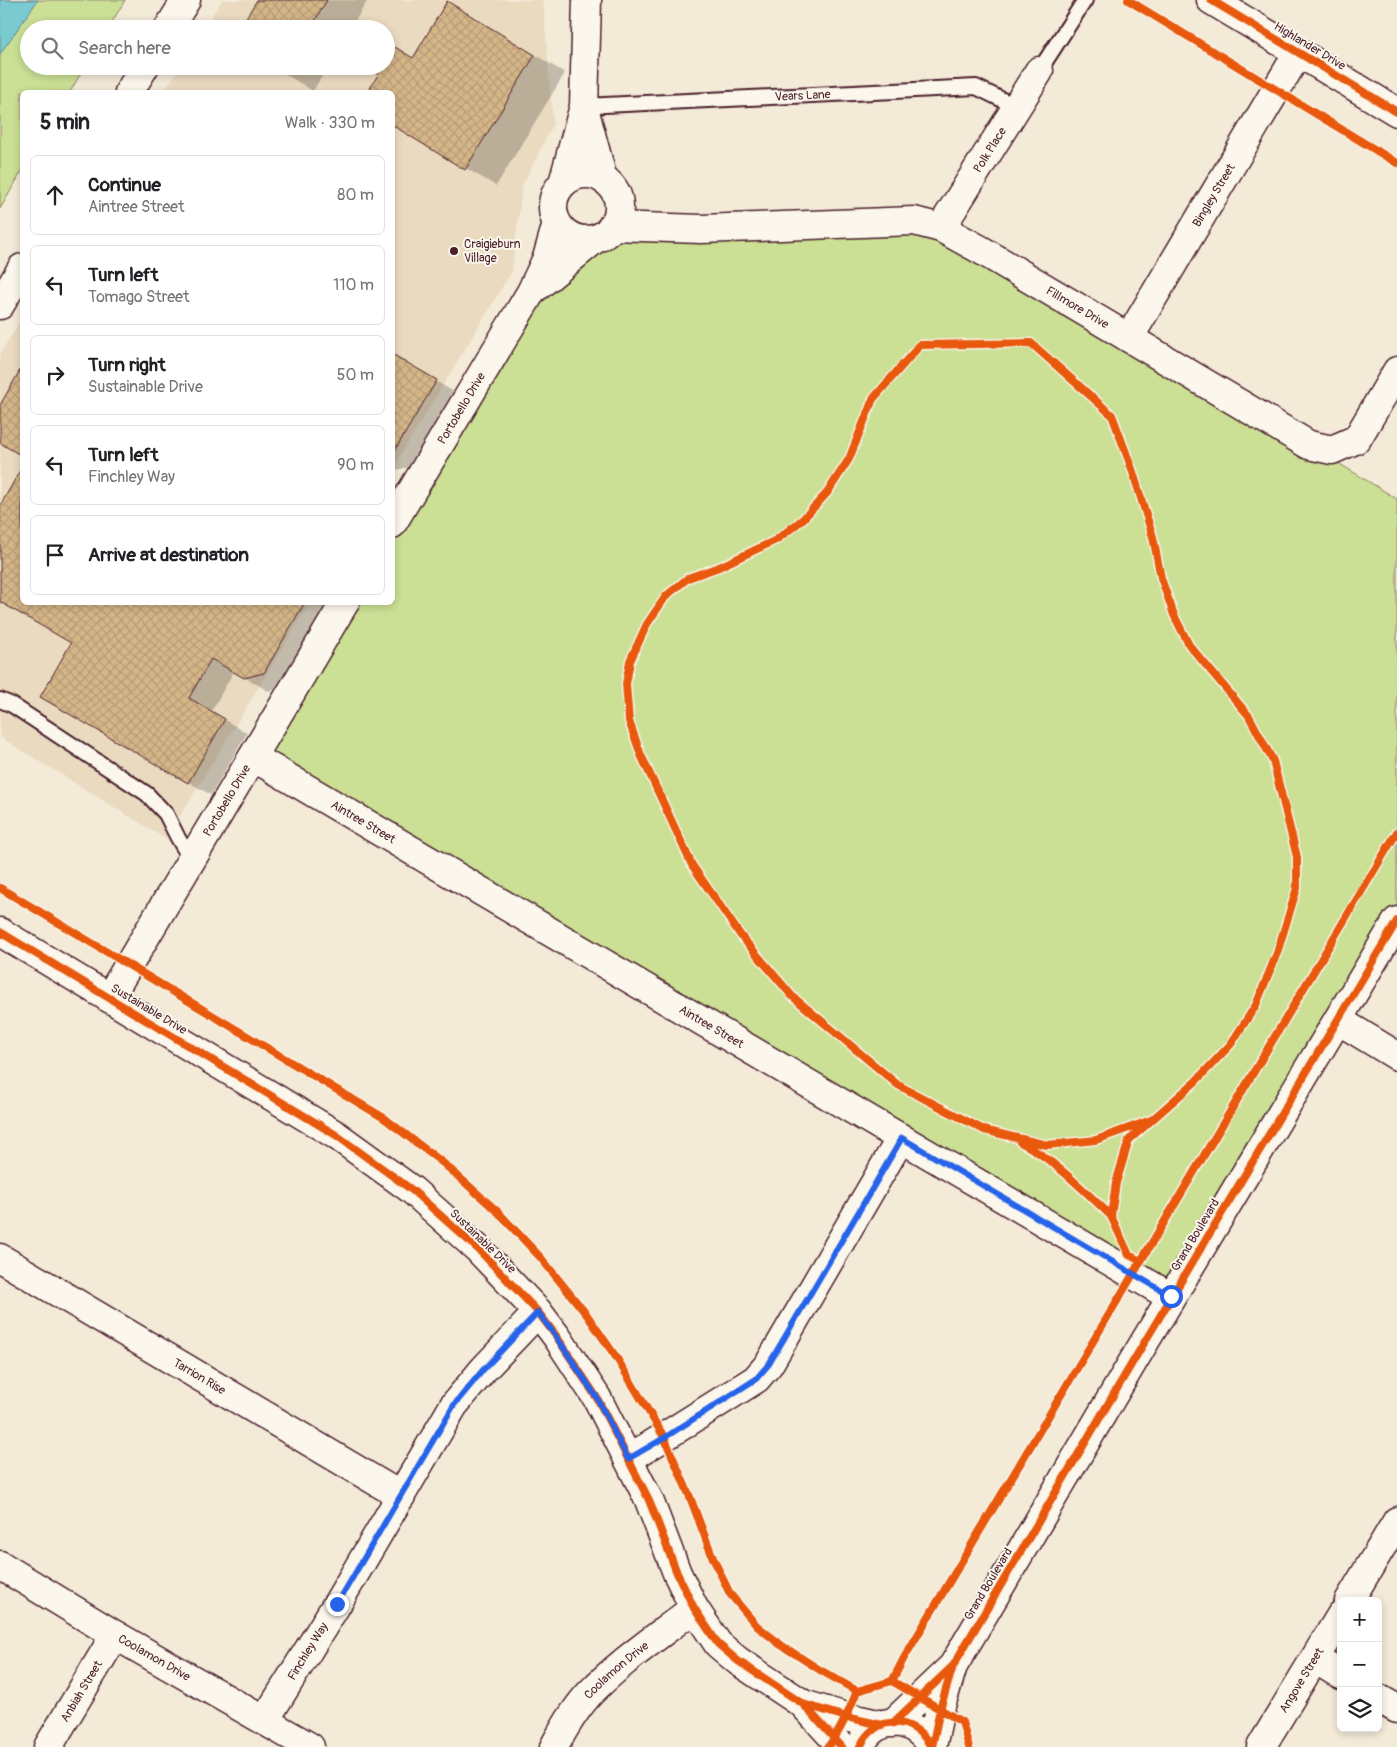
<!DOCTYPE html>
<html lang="en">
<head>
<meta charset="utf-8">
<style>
	:root { --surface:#fff; --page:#f6f6f6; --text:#202124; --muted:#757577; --line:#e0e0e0 }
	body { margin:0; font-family:Pangolin,sans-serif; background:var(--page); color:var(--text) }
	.controls { position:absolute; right:15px; bottom:15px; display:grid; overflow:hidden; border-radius:8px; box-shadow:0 2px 8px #0003 }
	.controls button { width:45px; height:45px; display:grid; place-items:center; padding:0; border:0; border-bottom:1px solid var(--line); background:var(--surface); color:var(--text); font:25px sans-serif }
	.stop { position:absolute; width:15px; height:15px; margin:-11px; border:4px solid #2563eb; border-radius:50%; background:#fff }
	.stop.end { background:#2563eb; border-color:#fff; box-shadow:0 1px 5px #0008 }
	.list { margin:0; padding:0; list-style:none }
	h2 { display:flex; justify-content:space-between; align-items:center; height:65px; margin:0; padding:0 20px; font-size:21px }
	h2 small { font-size:16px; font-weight:400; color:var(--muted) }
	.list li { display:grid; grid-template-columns:32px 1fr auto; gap:15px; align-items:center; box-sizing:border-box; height:80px; margin:0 10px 10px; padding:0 10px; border:1px solid var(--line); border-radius:8px }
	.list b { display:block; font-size:19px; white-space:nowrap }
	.list p { margin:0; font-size:16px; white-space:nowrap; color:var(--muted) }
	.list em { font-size:16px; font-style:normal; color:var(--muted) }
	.icon { flex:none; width:28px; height:28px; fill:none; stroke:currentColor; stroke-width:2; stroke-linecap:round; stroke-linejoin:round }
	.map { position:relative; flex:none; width:1397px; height:1747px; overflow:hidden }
	.search { position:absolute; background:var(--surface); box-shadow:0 2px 8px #0003; left:20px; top:20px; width:375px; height:55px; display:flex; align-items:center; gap:12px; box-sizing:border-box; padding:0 18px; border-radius:28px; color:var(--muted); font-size:19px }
	.panel { position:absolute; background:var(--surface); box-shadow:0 2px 8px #0003; left:20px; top:90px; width:375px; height:515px; border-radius:8px }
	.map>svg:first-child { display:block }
</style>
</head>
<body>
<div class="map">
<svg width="1397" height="1747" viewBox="0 0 1397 1747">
	<defs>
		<pattern id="building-cross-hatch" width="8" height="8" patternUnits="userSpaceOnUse" patternTransform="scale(1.25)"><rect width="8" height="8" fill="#d5b688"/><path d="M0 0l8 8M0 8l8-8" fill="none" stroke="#b89c76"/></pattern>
	</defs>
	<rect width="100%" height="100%" fill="#f3ead8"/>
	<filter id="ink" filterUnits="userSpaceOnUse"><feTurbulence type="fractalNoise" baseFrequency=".02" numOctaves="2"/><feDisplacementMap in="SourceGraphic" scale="10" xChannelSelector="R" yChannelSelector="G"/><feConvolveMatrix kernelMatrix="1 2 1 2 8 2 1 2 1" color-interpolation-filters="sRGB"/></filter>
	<g filter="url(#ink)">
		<path fill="#eadac0" d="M222,0H543L553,124L522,187L512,271L393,468L392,92H164L180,66H386V29H204Z
			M22,318V602L310,603L166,839L0,737V354Z"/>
		<path fill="#cbdf95" stroke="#8a7f60" d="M0,0H125L108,29H29V66H85L70,92H22V171L0,209Z
			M914,221L1309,445L1397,499V921L1171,1297L253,757L345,603L392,602L393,524L531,292L595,239Z"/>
		<path fill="#79cad1" stroke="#66868f" d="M0,0H38L0,54Z"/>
		<path fill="#0003" d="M258,0H368L350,29H241Z
			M478,20L565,73L496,186L392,124V92H369L385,66L413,59Z
			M272,66H328L313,91Z
			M392,355L459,395L417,465L392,471Z
			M22,369V455L0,442V408Z
			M22,470V602H336L287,685L268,691L234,671L211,712L247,733L211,795L41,696L73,643L0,600V508Z"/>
		<path fill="url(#building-cross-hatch)" stroke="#4a1f2b" d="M257,0H327L310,29H239Z
			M447,1L535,55L465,170L392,125V92H368L383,66H386V62L395,47L413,58Z
			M392,354L437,380L392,455Z
			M22,367V456L0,443V405Z
			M22,467V602H305L264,673L244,678L211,659L189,698L225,719L188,783L40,697L71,643L0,602V506Z"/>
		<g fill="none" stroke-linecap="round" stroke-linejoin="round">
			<defs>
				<g id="lane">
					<path d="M1039,71L1085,0"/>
					<path id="s1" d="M584,106L976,87L1017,107"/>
					<path d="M0,700L12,705L147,794L166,814L178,838L191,860"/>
				</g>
				<g id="street">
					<path d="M584,108L603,179"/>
					<circle cx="586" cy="207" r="33"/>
					<path d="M563,183L584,106L587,0"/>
					<path id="s2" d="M612,226L701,229L914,221L941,228L981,250L1309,445L1332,450L1357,439L1397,371"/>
					<path id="s3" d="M941,228L1039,71"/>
					<path d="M538,286L595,239"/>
					<path id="s4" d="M1129,338L1298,53"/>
					<path id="s5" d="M392,524L531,292L547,258L557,223"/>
					<path id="s6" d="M253,757L1171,1297"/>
					<path id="s7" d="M109,998L345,602"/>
					<path d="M1338,1020L1397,1056"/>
					<path id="s8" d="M0,1258L401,1496"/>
					<path d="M628,1459L664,1437L756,1379L769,1364L901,1138"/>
					<path id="s9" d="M0,1565L115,1635L310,1747"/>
					<path d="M1349,1601L1397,1521"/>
					<path d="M1315,1659L1341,1675"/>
					<path d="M1378,1698L1397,1709"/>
					<path id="s10" d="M265,1720L337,1604L454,1405L483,1370L538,1312"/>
					<path id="s11" d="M48,1747L115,1635"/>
					<path id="s12" d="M554,1747C564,1728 575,1709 590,1693C621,1661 659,1636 694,1608"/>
					<path id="s13" d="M1261,1747L1341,1615"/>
				</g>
				<path id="secondary" d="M1211,0L1397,112
					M168,29L186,0
					M129,92L145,66
					M0,305L22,268
					M0,932L336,1135L412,1190L478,1249L538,1312L557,1337L597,1398L649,1500L677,1573L694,1608L718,1644L738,1661L803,1704L842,1747
					M803,1704L846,1717L882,1725
					M893,1723L952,1667
					M860,1747C875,1713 915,1716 931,1747
					M932,1747L940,1709L953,1666L1144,1343L1397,921"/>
			</defs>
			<use href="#lane" stroke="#4a1f2b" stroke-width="18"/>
			<use href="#street" stroke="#4a1f2b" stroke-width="31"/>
			<use href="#secondary" stroke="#4a1f2b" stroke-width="31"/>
			<use href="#lane" stroke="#fbf7ec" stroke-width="14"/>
			<use href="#street" stroke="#fbf7ec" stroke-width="28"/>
			<use href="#secondary" stroke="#fbf7ec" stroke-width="28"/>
			<defs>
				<path id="cycleway" d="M1128,0L1397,163
					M1211,0L1397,112
					M0,888L384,1118L443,1163L497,1211L541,1258L587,1315L616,1357L664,1437L690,1497L713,1558L730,1594L757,1626L781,1645L820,1670L857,1691L892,1681L962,1722L969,1747
					M0,932L336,1135L412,1190L478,1249L538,1312L557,1337L597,1398L649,1500L677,1573L694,1608L718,1644L738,1661L803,1704L842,1747
					M1020,1142C1051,1157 1086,1192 1111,1216
					M1141,1261L1129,1255L1111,1216L1116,1183L1129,1140L1195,1082L1231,1044L1256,1005L1277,953L1297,888V857L1273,761L1249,716L1189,645L1174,615L1161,578L1153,537L1132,469L1112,415L1031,343L920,345L873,399L849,459L827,493L802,520L776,540L719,567L688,578L666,596L647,624L630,661L626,684L629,721L641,755L692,865L741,936L792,996L898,1085L984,1130L1047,1145L1096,1140L1151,1120
					M892,1681L904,1658L1397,832
					M803,1704L846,1717L882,1725
					M893,1723L953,1666
					M828,1747C841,1730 849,1711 857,1691
					M860,1747C875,1713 915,1716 931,1747
					M932,1747L940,1709L953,1666L1144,1343L1397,921"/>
			</defs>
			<use href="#cycleway" stroke="#fbf7ec" stroke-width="11"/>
			<use href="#cycleway" stroke="#e8590c" stroke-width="8"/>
		</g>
	</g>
	<g fill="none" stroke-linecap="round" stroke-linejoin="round" filter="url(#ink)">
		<path stroke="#2563eb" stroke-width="6" d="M337,1604L454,1405L483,1370L538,1312L557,1338L597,1398L628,1459L664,1438L756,1379L769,1364L902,1138L1171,1296"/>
	</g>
	<circle fill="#4a1f2b" stroke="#fbf7ec" stroke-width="2" cx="454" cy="251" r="5"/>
	<g text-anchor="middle" stroke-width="4" stroke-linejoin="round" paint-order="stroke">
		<g font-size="12" fill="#4a1f2b" stroke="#fbf7ec">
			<text transform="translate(1310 46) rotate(31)" y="4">Highlander Drive</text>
			<text dy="4" stroke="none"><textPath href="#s1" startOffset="219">Vears Lane</textPath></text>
			<text dy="4" stroke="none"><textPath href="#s3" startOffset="92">Polk Place</textPath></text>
			<text dy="4" stroke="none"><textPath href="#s4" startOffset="166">Bingley Street</textPath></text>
			<text dy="4" stroke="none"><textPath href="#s2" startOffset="488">Fillmore Drive</textPath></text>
			<text dy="4" stroke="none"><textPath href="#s5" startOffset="135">Portobello Drive</textPath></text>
			<text dy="4" stroke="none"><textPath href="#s7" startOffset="230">Portobello Drive</textPath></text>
			<text dy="4" stroke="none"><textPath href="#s6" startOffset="128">Aintree Street</textPath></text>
			<text transform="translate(149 1009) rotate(31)" y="4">Sustainable Drive</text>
			<text dy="4" stroke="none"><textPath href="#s6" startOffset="532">Aintree Street</textPath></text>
			<text transform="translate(1195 1235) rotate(-59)" y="4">Grand Boulevard</text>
			<text transform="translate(483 1241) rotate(44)" y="4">Sustainable Drive</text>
			<text dy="4" stroke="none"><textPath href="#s8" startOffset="232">Tarrion Rise</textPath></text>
			<text transform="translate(988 1584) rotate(-59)" y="4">Grand Boulevard</text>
			<text dy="4" stroke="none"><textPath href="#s10" startOffset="81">Finchley Way</textPath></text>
			<text dy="4" stroke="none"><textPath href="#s9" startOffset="180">Coolamon Drive</textPath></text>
			<text dy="4" stroke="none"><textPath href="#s12" startOffset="100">Coolamon Drive</textPath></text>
			<text dy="4" stroke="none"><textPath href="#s13" startOffset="78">Angove Street</textPath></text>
			<text dy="4" stroke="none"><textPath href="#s11" startOffset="65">Anbiah Street</textPath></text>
		</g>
		<g font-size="12" fill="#4a1f2b" stroke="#fbf7ec" text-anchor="start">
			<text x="464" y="248">Craigieburn<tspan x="464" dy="14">Village</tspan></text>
		</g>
	</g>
</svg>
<div class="controls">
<button>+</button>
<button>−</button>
<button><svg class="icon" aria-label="layers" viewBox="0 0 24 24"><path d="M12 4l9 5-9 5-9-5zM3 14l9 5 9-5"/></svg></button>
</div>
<div class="stop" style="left:1171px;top:1296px"></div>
<div class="stop end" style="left:337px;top:1604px"></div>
<div class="search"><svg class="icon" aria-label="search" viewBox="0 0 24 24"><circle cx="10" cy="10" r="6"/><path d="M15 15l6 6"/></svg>Search here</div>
<section class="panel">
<h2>5 min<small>Walk · 330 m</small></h2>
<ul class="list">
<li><svg class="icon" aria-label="ahead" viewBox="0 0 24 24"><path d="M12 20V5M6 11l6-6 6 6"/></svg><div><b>Continue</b><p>Aintree Street</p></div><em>80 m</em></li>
<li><svg class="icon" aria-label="left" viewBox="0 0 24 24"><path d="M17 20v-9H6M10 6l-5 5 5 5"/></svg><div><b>Turn left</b><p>Tomago Street</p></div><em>110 m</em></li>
<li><svg class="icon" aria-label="right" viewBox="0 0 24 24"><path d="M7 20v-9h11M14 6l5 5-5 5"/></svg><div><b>Turn right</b><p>Sustainable Drive</p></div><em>50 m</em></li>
<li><svg class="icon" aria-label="left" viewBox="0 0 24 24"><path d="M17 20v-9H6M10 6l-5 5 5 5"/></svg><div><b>Turn left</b><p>Finchley Way</p></div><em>90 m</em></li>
<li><svg class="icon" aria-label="arrive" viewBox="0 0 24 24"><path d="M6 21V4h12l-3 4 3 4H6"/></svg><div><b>Arrive at destination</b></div></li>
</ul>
</section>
</div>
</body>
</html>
